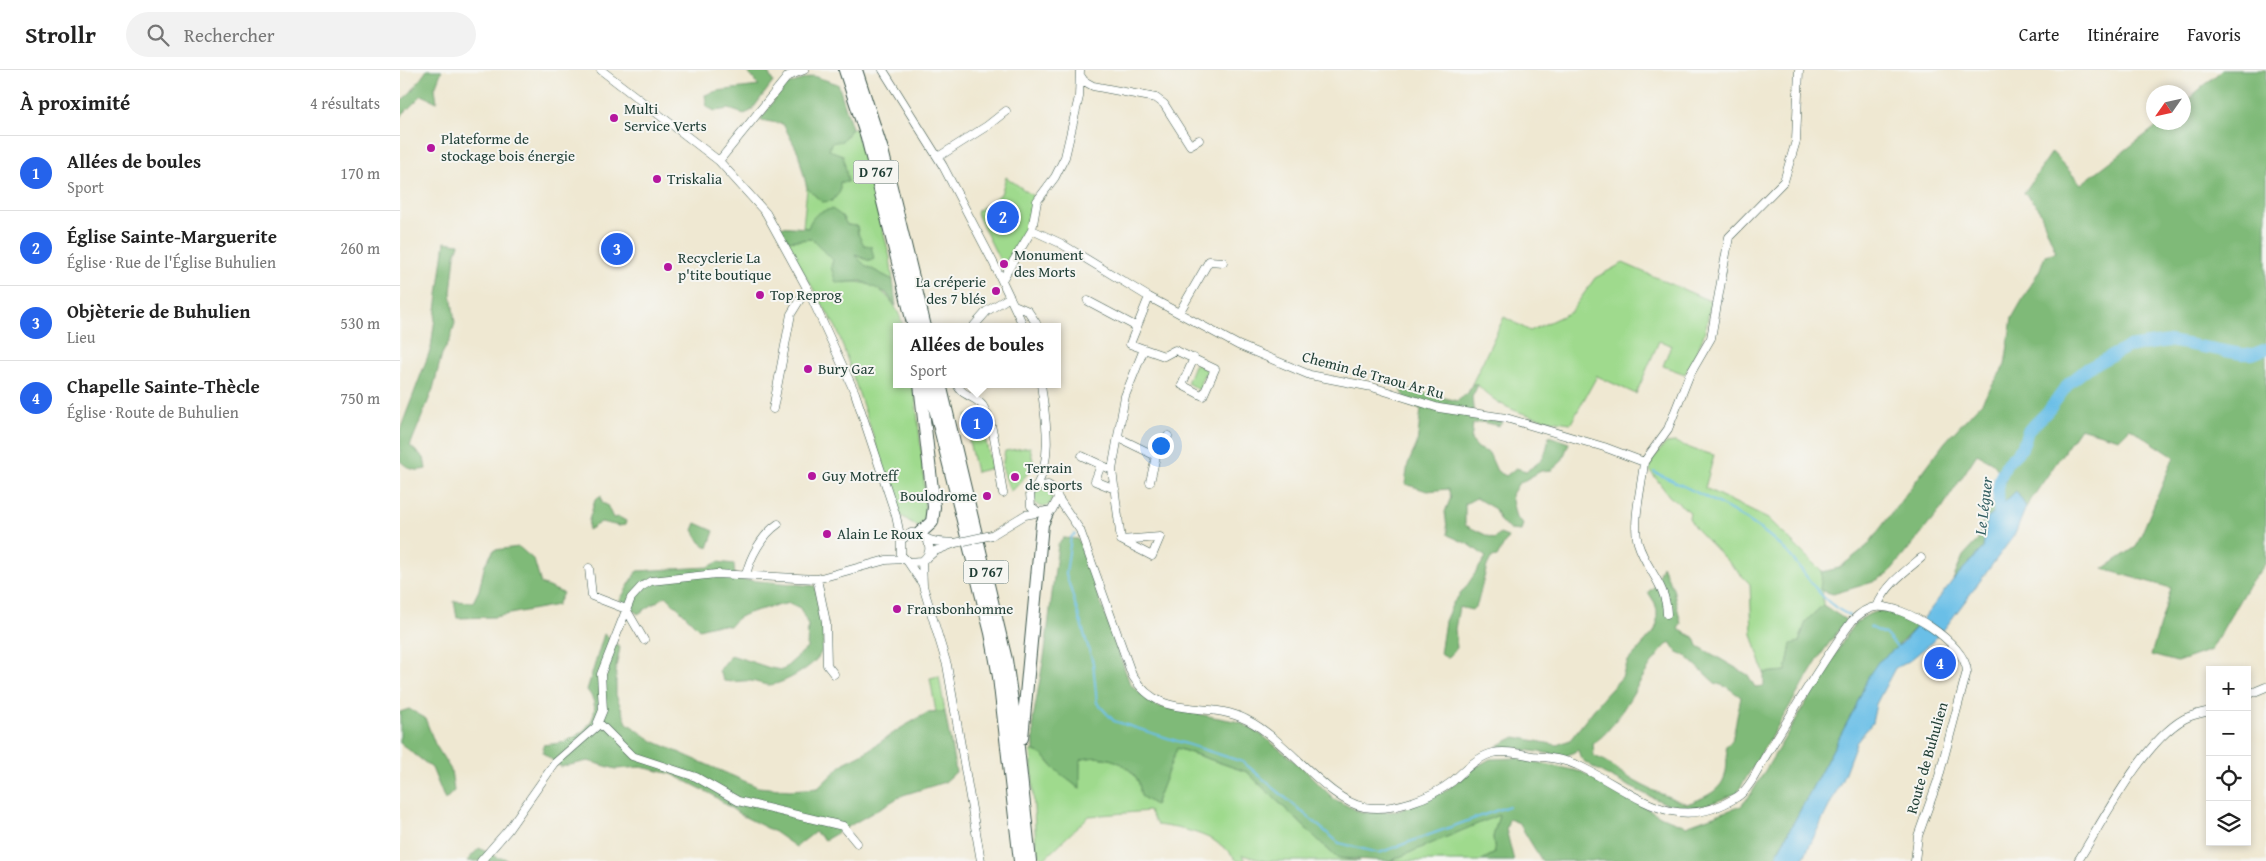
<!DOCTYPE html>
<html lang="fr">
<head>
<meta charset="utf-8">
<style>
	:root { --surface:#fff; --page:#f2f2f2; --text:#222; --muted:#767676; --line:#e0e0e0; --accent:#2563eb }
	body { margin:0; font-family:"Gentium Book Plus",serif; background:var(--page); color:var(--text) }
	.controls { position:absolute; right:15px; bottom:15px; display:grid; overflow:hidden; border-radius:0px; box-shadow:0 2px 8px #0003 }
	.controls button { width:45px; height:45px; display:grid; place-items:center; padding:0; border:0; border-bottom:1px solid var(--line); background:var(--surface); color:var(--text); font:25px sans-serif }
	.compass { position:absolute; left:1746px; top:15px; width:45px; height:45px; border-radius:50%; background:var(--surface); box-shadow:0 2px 8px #0003; rotate:236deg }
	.you { position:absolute; left:760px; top:375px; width:18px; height:18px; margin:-12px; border:4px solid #fff; border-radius:50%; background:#1a73e8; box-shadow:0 0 0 8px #1a73e833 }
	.badge { display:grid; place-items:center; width:32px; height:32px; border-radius:50%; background:var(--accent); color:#fff; font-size:16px; font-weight:700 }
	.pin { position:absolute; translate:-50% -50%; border:2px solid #fff; box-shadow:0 1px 5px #0006 }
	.popup { position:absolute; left:493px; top:253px; width:168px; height:65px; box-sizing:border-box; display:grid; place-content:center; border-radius:0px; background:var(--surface); filter:drop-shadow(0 1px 4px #0005); font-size:16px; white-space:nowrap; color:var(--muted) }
	.popup b { font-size:19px; color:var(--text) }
	.popup::after { content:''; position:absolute; left:50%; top:100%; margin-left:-10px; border:10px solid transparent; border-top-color:var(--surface) }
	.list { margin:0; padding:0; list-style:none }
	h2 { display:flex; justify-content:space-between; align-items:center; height:65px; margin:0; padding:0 20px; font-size:21px }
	h2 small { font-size:16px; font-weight:400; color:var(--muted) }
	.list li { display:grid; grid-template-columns:32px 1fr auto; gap:15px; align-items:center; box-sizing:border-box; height:75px; padding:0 20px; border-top:1px solid var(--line) }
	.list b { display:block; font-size:19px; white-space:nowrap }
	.list p { margin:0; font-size:16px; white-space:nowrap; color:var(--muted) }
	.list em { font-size:16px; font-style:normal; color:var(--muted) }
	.icon { flex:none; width:28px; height:28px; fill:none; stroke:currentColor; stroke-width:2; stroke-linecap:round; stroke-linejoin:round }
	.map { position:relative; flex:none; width:1866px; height:791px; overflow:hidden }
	header { display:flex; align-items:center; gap:30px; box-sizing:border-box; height:70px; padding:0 25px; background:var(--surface); border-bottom:1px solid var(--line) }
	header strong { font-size:24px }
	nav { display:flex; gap:28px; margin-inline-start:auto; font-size:18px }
	.search { width:350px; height:45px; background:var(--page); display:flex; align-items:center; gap:12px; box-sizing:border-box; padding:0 18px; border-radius:28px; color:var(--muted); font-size:19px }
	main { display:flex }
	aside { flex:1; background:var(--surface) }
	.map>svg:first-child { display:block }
</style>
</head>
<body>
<header>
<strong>Strollr</strong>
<div class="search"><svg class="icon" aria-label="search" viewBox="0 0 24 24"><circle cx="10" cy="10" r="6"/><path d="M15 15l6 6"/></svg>Rechercher</div>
<nav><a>Carte</a><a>Itinéraire</a><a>Favoris</a></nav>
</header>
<main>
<aside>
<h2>À proximité<small>4 résultats</small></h2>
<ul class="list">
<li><span class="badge">1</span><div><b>Allées de boules</b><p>Sport</p></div><em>170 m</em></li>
<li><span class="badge">2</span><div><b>Église Sainte-Marguerite</b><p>Église · Rue de l'Église Buhulien</p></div><em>260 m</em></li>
<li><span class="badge">3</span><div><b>Objèterie de Buhulien</b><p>Lieu</p></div><em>530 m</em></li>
<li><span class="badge">4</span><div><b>Chapelle Sainte-Thècle</b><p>Église · Route de Buhulien</p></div><em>750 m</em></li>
</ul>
</aside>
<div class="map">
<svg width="1866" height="791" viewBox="0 0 1866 791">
	<rect width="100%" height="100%" fill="#f6f6f2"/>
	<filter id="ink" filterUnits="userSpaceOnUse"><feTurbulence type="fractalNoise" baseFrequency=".02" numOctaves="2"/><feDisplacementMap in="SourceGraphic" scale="10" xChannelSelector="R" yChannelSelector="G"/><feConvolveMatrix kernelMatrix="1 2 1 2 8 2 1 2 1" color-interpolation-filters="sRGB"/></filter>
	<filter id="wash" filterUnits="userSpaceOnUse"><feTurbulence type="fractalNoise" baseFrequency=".0096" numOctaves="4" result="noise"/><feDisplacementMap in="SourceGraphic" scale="20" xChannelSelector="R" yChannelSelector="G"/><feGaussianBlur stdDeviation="1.12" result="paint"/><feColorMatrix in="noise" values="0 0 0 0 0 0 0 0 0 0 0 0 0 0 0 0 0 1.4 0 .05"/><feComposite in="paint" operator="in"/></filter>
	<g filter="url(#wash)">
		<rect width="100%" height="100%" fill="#efe8d2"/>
		<path fill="#9fda8d" stroke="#5f8c60" d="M452,58L456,59L490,187L493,210L466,196L453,184L470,191L459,167L457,156L447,155L442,146L408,158L403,157L407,118L422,132L440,112H448L446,103L429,80L431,73L447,66Z
			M606,107L633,126L626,160L609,193H601L576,142L601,124Z
			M412,169L433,190L431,197L435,205L444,213C474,207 497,229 503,257H497V314H514L524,405L525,449L518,457L500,445L437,259L385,171Z
			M1223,193L1310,231C1308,261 1300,277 1285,304L1263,296L1271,275L1259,271L1236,324L1197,306L1171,353C1138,349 1101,342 1078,315L1072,314L1104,247L1130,261L1171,242L1195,208Z
			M797,294L810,302L809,307L804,304L800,314L804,318L799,320L787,313L794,295Z
			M582,341L588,360L571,365L566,346Z
			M585,368L592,398L576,402L569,371Z
			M1275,372L1295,380L1314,385L1305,418L1370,450L1422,502L1423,535L1406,551L1399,572L1391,575L1386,601L1364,603L1352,564L1350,514L1296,459L1289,448L1290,442L1269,426L1249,399L1253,389L1266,373Z
			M630,377L634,396L616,417L610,421L602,397L605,381Z
			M634 428a9 9 0 1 1 18 0a9 9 0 1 1-18 0Z
			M539,606L545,642H536L530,608Z
			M776,678L847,702L937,788L960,791H866L842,785L845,791H837C818,765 787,759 757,755L749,741L689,746L642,791L636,778L631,680C646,683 646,692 656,700C664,707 672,712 679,719L680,690C700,683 727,690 738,711C740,715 740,722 741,726L755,735Z
			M1100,744L1093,767L1095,783L1080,791H990Z"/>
		<path fill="#7fba78" stroke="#4f7c56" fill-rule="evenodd" d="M27,0H42L35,18L37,32L22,25L0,47V32L11,22Z
			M346,0H367L373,12L351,41L344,44L329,39L315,41L307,37L305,25L317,21L359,16Z
			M1822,0H1866V493L1846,519L1811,580L1777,592L1751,585L1771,518L1703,499L1736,477L1774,387L1730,358L1719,369L1680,358L1626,437L1616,421L1587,449L1583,478L1553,510L1563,486L1578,470L1585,443L1606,411L1593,393L1577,384L1542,438L1488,504L1473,512L1433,524L1420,520L1422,502L1439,498L1467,476L1545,372L1582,332L1605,295L1612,248L1640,199L1645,185L1656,182L1638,137L1624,123L1652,82L1681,114L1761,53L1784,52V33Z
			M413,6L438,14L452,58L442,71L431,73L429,80L443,85L448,112H440V122L432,131L422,132L407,118L398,82L383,54L360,50L384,16Z
			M432,139L442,146L447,155L457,156L458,164L464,175L471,176L474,189L470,191L455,185L466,196L493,210L496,236L486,223L461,211L436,213L431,197L433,190L412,169L385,171L376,156L408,158C412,145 419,141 432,139Z
			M45,172L59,174L55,185L51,223L55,253L50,270L42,284L33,319L10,376L24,388L26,399C14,402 9,399 0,391V360L31,278Z
			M1072,314L1078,315L1072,327L1074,348L1103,352L1099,356L1082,352L1073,354L1071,370L1078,378L1089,383L1097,401L1106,406L1116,398L1126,401C1143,391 1146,386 1149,366L1169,373L1162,391L1152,400L1141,401L1118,414L1111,426L1116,448L1123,453L1121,461L1110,460L1100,451L1095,439L1076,428L1065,434V455L1094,469L1100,464L1108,467L1097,487L1091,488L1087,496L1077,535L1072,540L1059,537L1055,559L1057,578L1048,588L1040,584L1045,551L1053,533L1066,517L1086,487L1070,475L1048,465L1045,442L1051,427L1048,419L1027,421L1005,414L1008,394L1017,374L1021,339L1008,335L1000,317L1057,331L1068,323Z
			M201,426L202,433L207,435L213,448L219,447L226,451L225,455L219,456L201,452L188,460L189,450L195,430Z
			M296,453L314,461L308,478L300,472L293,460Z
			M663,468L678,469L730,614L756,636L840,652L863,666L903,698L934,729L962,743L998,741L1045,721L1074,698L1090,689L1117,688L1182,702L1262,747L1286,756L1341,736L1351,724L1451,558C1476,533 1490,539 1520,553L1469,605L1455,638L1373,791H1142L1119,753L1109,749L1106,759L1114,791H1080L1095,783L1093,767L1099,745L990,791L937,788L847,702L777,678L755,735L741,726C740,722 740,715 738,711C727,690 700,683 680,690V719C672,712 662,706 655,699C646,690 647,686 634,681L633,649L645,581L658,475Z
			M119,477L134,490L141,514L163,523L157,535L94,547L57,548L54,531L73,532L79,520L85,494L94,480Z
			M318,492L334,494L335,509L415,516C419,535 427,560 422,580C419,594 384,614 370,615C364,615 357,612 351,611C342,610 334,613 324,611L319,601L331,585L370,598L383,600L407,578L408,555L400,538L389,533C372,538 340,540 330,556L314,555L299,559L266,526L238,544L220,530L237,501L308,497Z
			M1262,496L1273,518L1281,554L1278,559L1295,568L1298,576L1348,605L1355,617L1364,616V603L1386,601L1391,574L1399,572L1406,551L1423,535L1446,550L1422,583L1337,723C1320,730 1301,739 1282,739C1273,739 1189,698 1183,690C1180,688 1179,683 1178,680L1166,686L1097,676L1115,667L1157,675L1170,670L1202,629L1222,607L1228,591L1254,562L1257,554V541L1255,533L1248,522L1254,517ZM1270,572L1276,581L1286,586L1315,613L1327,617L1341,627L1332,671L1326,676C1330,713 1321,722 1287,734C1267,726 1246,719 1228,707C1215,699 1209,692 1194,686L1193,673C1220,659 1243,595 1270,572Z
			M204,564L220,578L216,597V625L227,653L253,671L358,717L390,720L418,718L444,693L464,683L501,658L527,643L545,642L556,702L545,712L503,725L425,770L415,762L396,777L373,761L341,745L311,724L272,704L241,697L216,699L188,691L161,697L143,683V675C149,674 157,674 163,672C186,665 206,642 187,620Z
			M9,639L25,648L35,674L51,700L54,721L45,730L32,698L0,673V642Z
			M79,778L98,788H104L108,791H67Z"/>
		<path fill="#6bbfe7" stroke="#457e8e" d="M1616,421L1626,437L1615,464L1545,558L1532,572L1509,591L1495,598L1476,634L1472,653L1456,673L1442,710L1402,791H1373L1455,638L1469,605L1478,592L1502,573L1520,553L1553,510L1583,478L1587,449Z"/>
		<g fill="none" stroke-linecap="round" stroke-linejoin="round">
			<path stroke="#6bbfe7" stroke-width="2" d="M1254,402C1299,424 1346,443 1382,477C1406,500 1417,531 1449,545
				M675,464L671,467L666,504L693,593L697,633L714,651L843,692L939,773L979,783L1109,736
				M1470,557L1485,564L1498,578"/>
			<path stroke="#6bbfe7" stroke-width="12" d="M1600,453L1598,420L1600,408L1607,393L1622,378L1628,361L1649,340L1669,313L1688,298L1728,277L1769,271L1842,284H1853L1866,279"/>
		</g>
	</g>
	<g filter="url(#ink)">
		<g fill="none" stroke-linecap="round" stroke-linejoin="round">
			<defs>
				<path id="minor" d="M201,0L319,91L366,143L407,218L455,323L496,446L501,470
					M483,0L543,96L594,194L624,257
					M680,5L684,11L693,16L756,28L764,34L790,75L799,70
					M538,87L587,56L606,41
					M319,91L388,6L404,0
					M632,160L660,173L749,227L838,275L910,305L972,317L1039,338L1106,348L1204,377L1244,392
					M602,210L632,160L637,131L655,107L665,87L679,27L680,0
					M688,231L737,257
					M614,235L628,241L636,253
					M779,243L809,191L823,192
					M573,257L587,241L610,227
					M744,279L764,286L775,280L815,299L803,326L782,315L794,288
					M557,314C561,326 576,326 583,336C596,357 598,399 603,423
					M373,339L391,244L407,218
					M719,368L756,386
					M682,386L712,400
					M1244,392L1268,359L1289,306L1311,268L1329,167L1384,111L1396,71L1399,0
					M1244,392C1242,416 1232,451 1238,473C1246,500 1266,513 1267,544
					M701,395L695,411L715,419
					M750,412L756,386L768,366
					M636,417C654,387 645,347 641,314
					M658,428L680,460L732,605C762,654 805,628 847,650C886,669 928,731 964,737C993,742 1031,728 1053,711C1065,700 1077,687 1093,683C1105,680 1121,684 1133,686C1148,687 1163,689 1177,695C1234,721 1272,767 1337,727C1349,720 1358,699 1365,687C1393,642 1420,594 1452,551C1458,545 1467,538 1475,537C1503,533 1565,573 1567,601L1538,710L1518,766L1515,791
					M592,465L625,445L652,440L658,428L655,420L648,415L636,417L630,423L631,436L638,442
					M527,469C531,478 530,485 522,491L508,492L501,485V470L511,463C520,462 522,467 530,470C538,473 547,472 555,473
					M721,470L752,486L760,467L721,470L712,400L725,326L744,279L730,274L749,227
					M528,487L535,481L555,473
					M522,491L523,516L547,595L581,791
					M508,492L522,513
					M189,498L192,526L226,539L244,570
					M346,505C350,487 362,465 378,454
					M417,509L426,552L427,595L434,604
					M1477,537C1485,516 1504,502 1521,488
					M1847,625L1866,617
					M198,652L232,686L296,707L338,731L443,756L457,773
					M81,791L108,760L155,693L196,657L203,640L201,604L231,528L241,517L251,511L316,504L417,509L486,490L504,489
					M1678,791C1703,751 1743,672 1784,649C1791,645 1802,643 1810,641"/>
				<path id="trunk" d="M445,0L467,67L514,257
					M456,0L482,80L525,257
					M529,314L591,563L599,607L620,791
					M540,314L606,590L616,659L630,791
					M520,463L532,452L534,437L520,314
					M622,668L642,454L647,443"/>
			</defs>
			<use href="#minor" stroke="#3e574c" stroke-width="9"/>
			<use href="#trunk" stroke="#3e574c" stroke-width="14"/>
			<use href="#minor" stroke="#fff" stroke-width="8"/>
			<use href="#trunk" stroke="#fff" stroke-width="12"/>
			<defs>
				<path id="minor-bridge" d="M555,473L592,465"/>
			</defs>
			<use href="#minor-bridge" stroke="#3e574c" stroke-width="9" stroke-linecap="butt"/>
			<use href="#minor-bridge" stroke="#fff" stroke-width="8"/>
		</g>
	</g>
	<g fill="#b5179e" stroke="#f6f6f2" stroke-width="2">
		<circle cx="214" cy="48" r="5"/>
		<circle cx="31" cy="78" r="5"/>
		<circle cx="257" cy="109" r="5"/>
		<circle cx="604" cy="194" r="5"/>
		<circle cx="268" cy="197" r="5"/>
		<circle cx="596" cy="221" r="5"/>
		<circle cx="360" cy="225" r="5"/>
		<circle cx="408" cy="299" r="5"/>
		<circle cx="412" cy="406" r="5"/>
		<circle cx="615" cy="407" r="5"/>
		<circle cx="587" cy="426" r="5"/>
		<circle cx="427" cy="464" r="5"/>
		<circle cx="497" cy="539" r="5"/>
	</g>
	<g text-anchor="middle" stroke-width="4" stroke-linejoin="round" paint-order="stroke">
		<g fill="#f6f6f2" stroke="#60746d" stroke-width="1">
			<rect x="453.5" y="90.5" width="45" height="23" rx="4"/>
			<rect x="563.5" y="490.5" width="45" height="23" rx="4"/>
		</g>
		<g font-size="14" font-weight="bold" fill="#1f3d34">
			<text x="476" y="107">D 767</text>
			<text x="586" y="507">D 767</text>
		</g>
		<g font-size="15" fill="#1f3d34" stroke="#f6f6f2" text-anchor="start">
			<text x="224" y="44">Multi<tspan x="224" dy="17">Service Verts</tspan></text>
			<text x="41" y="74">Plateforme de<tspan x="41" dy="17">stockage bois énergie</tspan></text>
			<text x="267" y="114">Triskalia</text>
			<text x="614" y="190">Monument<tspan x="614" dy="17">des Morts</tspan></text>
			<text x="278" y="193">Recyclerie La<tspan x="278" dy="17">p'tite boutique</tspan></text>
			<text x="586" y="217" text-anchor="end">La créperie<tspan x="586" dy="17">des 7 blés</tspan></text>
			<text x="370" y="230">Top Reprog</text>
			<text x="418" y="304">Bury Gaz</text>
			<text x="625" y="403">Terrain<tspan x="625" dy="17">de sports</tspan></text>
			<text x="422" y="411">Guy Motreff</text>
			<text x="577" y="431" text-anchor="end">Boulodrome</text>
			<text x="437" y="469">Alain Le Roux</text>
			<text x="507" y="544">Fransbonhomme</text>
		</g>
		<g font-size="15" fill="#1f3d34" stroke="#f6f6f2">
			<text transform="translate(973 305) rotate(15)" y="5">Chemin de Traou Ar Ru</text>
			<text transform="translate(1527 688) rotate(-74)" y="5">Route de Buhulien</text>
		</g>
		<g font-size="16" font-style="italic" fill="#325e61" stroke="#f6f6f2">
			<text transform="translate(1583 436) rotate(-83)" y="6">Le Léguer</text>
		</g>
	</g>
</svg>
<div class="controls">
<button>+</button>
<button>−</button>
<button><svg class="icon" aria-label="locate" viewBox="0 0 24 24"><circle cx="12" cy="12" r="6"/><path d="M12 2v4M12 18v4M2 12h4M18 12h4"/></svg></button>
<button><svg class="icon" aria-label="layers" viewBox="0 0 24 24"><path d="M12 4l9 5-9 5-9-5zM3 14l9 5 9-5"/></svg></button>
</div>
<svg class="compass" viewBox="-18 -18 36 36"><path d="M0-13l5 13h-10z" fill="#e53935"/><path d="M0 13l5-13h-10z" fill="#767676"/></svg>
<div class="you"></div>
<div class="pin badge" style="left:577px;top:353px">1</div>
<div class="popup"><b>Allées de boules</b>Sport</div>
<div class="pin badge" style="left:603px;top:147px">2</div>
<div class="pin badge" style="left:217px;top:179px">3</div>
<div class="pin badge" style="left:1540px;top:593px">4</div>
</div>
</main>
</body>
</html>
